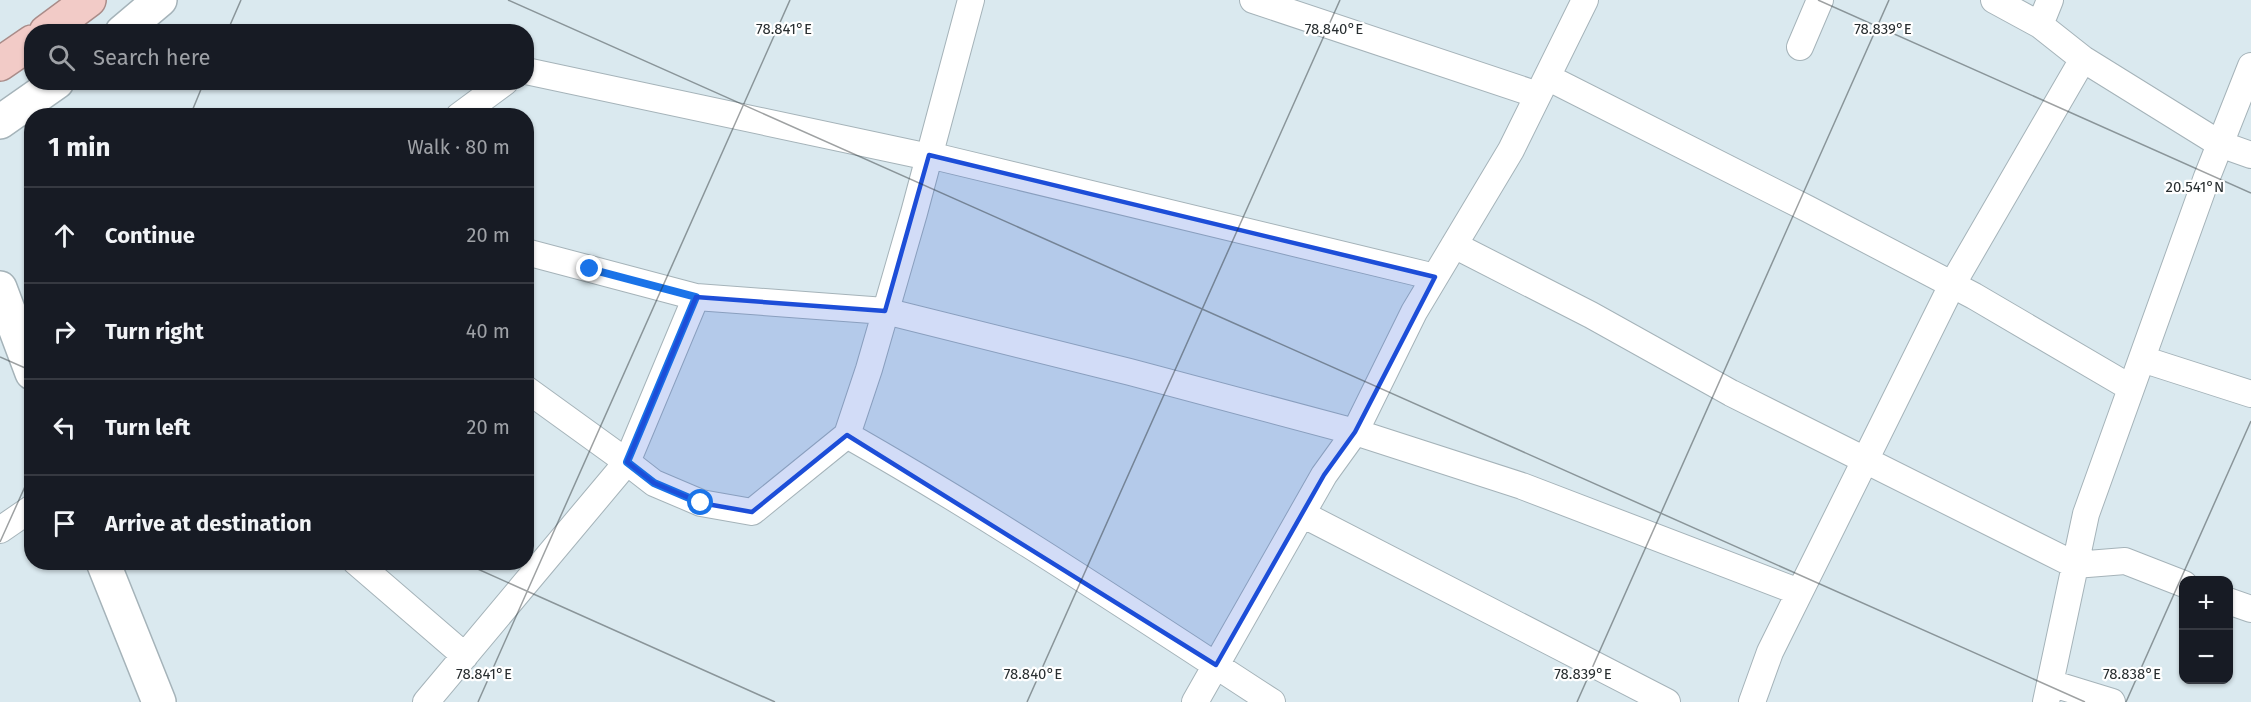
<!DOCTYPE html>
<html lang="en">
<head>
<meta charset="utf-8">
<style>
	:root { --surface:#171b24; --page:#242831; --text:#f1f3f6; --muted:#9ea1a6; --line:#363941 }
	body { margin:0; font-family:"Fira Sans",sans-serif; background:var(--page); color:var(--text) }
	.controls { position:absolute; right:18px; bottom:18px; display:grid; overflow:hidden; border-radius:12px; box-shadow:0 2px 4px #0004 }
	.controls button { width:54px; height:54px; display:grid; place-items:center; padding:0; border:0; border-bottom:2px solid var(--line); background:var(--surface); color:var(--text); font:30px sans-serif }
	.stop { position:absolute; width:18px; height:18px; margin:-14px; border:4px solid #1a73e8; border-radius:50%; background:#fff }
	.stop.end { background:#1a73e8; border-color:#fff; box-shadow:0 2px 6px #0008 }
	.list { margin:0; padding:0; list-style:none }
	h2 { display:flex; justify-content:space-between; align-items:center; height:78px; margin:0; padding:0 24px; font-size:26px }
	h2 small { font-size:20px; font-weight:400; color:var(--muted) }
	.list li { display:grid; grid-template-columns:39px 1fr auto; gap:18px; align-items:center; box-sizing:border-box; height:96px; padding:0 24px; border-top:2px solid var(--line) }
	.list b { display:block; font-size:22px; white-space:nowrap }
	.list em { font-size:20px; font-style:normal; color:var(--muted) }
	.icon { flex:none; width:33px; height:33px; fill:none; stroke:currentColor; stroke-width:2; stroke-linecap:round; stroke-linejoin:round }
	.map { position:relative; flex:none; width:2251px; height:702px; overflow:hidden }
	.search { position:absolute; background:var(--surface); box-shadow:0 2px 4px #0004; left:24px; top:24px; width:510px; height:66px; display:flex; align-items:center; gap:15px; box-sizing:border-box; padding:0 21px; border-radius:24px; color:var(--muted); font-size:22px }
	.panel { position:absolute; background:var(--surface); box-shadow:0 2px 4px #0004; left:24px; top:108px; width:510px; height:462px; border-radius:24px }
	.map>svg:first-child { display:block }
</style>
</head>
<body>
<div class="map">
<svg width="2251" height="702" viewBox="0 0 2251 702">
	<rect width="100%" height="100%" fill="#dae9ef"/>
	<g fill="none" stroke-linecap="round" stroke-linejoin="round">
		<defs>
			<path id="minor" d="M1253,0L1538,95
				M1994,0L2040,25L2083,59L2220,144L2251,155
				M2040,25L2050,0
				M1800,47L1820,0
				M526,71L929,157
				M1547,77L1808,209L1974,296L2131,388
				M459,116L505,82
				M929,155L1435,277
				M1454,245L1591,315L1731,393L2075,565L2125,561L2184,584
				M526,252L696,297L885,311L1130,372L1355,432L1522,486L1799,592
				M2142,359L2251,394
				M526,389L627,462L696,297
				M847,435C993,518 1132,611 1272,702
				M1302,514L1667,702
				M0,530L32,508
				M356,562L465,656
				M2228,601L2251,609
				M2050,683L2112,702
				M426,702L627,462L654,483L701,503L752,512L847,435L869,369L914,213L971,0
				M1195,702L1324,475L1355,432L1414,312L1511,150L1585,0
				M1752,702L1770,652L1952,285L2083,59
				M2046,702L2086,514L2207,177L2251,66"/>
			<path id="tertiary" d="M122,32L160,0
				M0,122L57,82
				M0,288L32,373
				M103,562L159,702"/>
			<path id="trunk" d="M46,32L89,0
				M0,64L32,42"/>
		</defs>
		<use href="#minor" stroke="#a5b3b9" stroke-width="28"/>
		<use href="#tertiary" stroke="#a5b3b9" stroke-width="36"/>
		<use href="#trunk" stroke="#a98c89" stroke-width="36"/>
		<use href="#minor" stroke="#fff" stroke-width="26"/>
		<use href="#tertiary" stroke="#fff" stroke-width="33"/>
		<use href="#trunk" stroke="#f2cbc7" stroke-width="33"/>
	</g>
	<g fill="none" stroke-linecap="round" stroke-linejoin="round">
		<path stroke="#1a73e8" stroke-width="8" d="M590,269L696,297L627,462L654,483L701,503"/>
	</g>
	<path fill="#1d4ed8" fill-opacity="0.2" stroke="#1d4ed8" stroke-width="4.5" stroke-linejoin="round" d="M929,155L1435,277L1355,432L1324,475L1216,665L847,435L752,512L701,503L654,483L627,462L696,297L885,311Z"/>
	<path fill="none" stroke="#282e30" stroke-width="1.5" stroke-opacity="0.45" d="M508,0L2085,702M1818,0L2251,193M227,32L241,0M190,116L204,82M0,357L32,371M0,542L32,471M462,562L775,702M478,702L790,0M1027,702L1340,0M1577,702L1889,0M2126,702L2251,421"/>
	<g font-size="15" text-anchor="middle" fill="#282e30" stroke="#fff" stroke-width="4.5" stroke-linejoin="round" paint-order="stroke">
		<text x="784" y="34">78.841°E</text>
		<text x="1334" y="34">78.840°E</text>
		<text x="1883" y="34">78.839°E</text>
		<text x="2195" y="192">20.541°N</text>
		<text x="484" y="679">78.841°E</text>
		<text x="1033" y="679">78.840°E</text>
		<text x="1583" y="679">78.839°E</text>
		<text x="2132" y="679">78.838°E</text>
	</g>
</svg>
<div class="controls">
<button>+</button>
<button>−</button>
</div>
<div class="stop" style="left:701px;top:503px"></div>
<div class="stop end" style="left:590px;top:269px"></div>
<div class="search"><svg class="icon" aria-label="search" viewBox="0 0 24 24"><circle cx="10" cy="10" r="6"/><path d="M15 15l6 6"/></svg>Search here</div>
<section class="panel">
<h2>1 min<small>Walk · 80 m</small></h2>
<ul class="list">
<li><svg class="icon" aria-label="ahead" viewBox="0 0 24 24"><path d="M12 20V5M6 11l6-6 6 6"/></svg><div><b>Continue</b></div><em>20 m</em></li>
<li><svg class="icon" aria-label="right" viewBox="0 0 24 24"><path d="M7 20v-9h11M14 6l5 5-5 5"/></svg><div><b>Turn right</b></div><em>40 m</em></li>
<li><svg class="icon" aria-label="left" viewBox="0 0 24 24"><path d="M17 20v-9H6M10 6l-5 5 5 5"/></svg><div><b>Turn left</b></div><em>20 m</em></li>
<li><svg class="icon" aria-label="arrive" viewBox="0 0 24 24"><path d="M6 21V4h12l-3 4 3 4H6"/></svg><div><b>Arrive at destination</b></div></li>
</ul>
</section>
</div>
</body>
</html>
